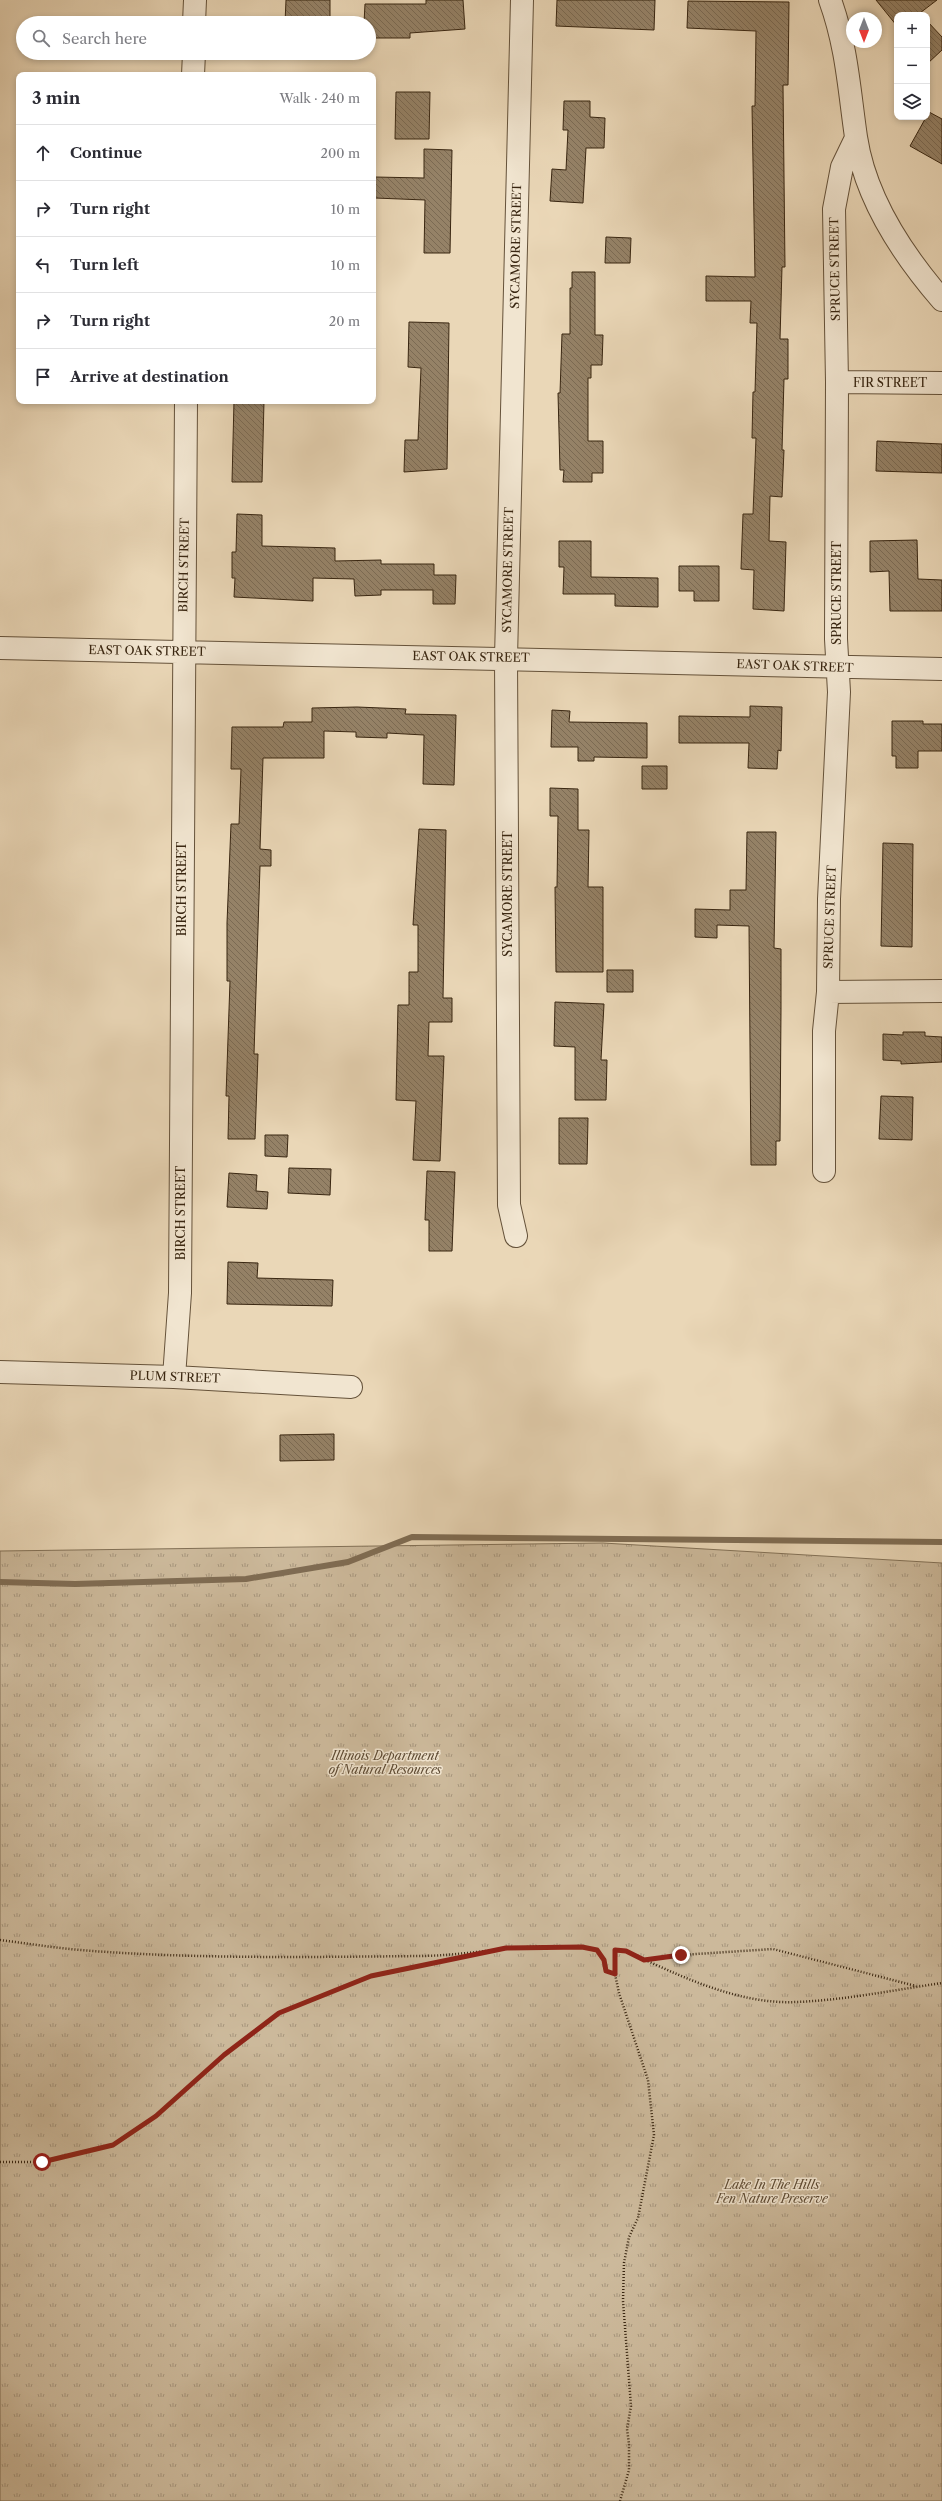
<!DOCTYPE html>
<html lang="en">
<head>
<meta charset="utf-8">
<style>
	:root { --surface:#fff; --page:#f2f2f3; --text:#2b2b33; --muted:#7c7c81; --line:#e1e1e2 }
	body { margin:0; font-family:"Libre Caslon Text",serif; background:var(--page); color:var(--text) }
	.controls { position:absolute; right:12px; top:12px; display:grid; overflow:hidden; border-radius:8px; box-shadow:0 2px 6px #0003 }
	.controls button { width:36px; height:36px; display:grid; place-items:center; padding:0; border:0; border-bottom:1px solid var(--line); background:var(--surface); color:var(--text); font:20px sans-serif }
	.compass { position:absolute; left:846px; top:12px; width:36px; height:36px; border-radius:50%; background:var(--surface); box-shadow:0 2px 6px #0003; rotate:180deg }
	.stop { position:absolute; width:12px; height:12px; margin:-9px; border:3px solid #8f2418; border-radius:50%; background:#fff }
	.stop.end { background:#8f2418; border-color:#fff; box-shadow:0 1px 4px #0008 }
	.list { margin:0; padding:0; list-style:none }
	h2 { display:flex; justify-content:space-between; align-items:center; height:52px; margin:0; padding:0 16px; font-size:17px }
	h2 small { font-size:13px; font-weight:400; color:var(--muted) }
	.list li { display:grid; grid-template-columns:26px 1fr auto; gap:12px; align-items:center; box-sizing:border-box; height:56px; padding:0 16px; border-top:1px solid var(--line) }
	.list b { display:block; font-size:15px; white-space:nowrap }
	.list em { font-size:13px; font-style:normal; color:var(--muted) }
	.icon { flex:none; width:22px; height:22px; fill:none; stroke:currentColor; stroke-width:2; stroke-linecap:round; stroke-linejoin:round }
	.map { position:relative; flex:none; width:942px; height:2501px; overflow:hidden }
	.search { position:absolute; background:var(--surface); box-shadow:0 2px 6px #0003; left:16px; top:16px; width:360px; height:44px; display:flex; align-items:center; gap:10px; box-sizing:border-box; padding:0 14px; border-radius:22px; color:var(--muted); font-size:15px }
	.panel { position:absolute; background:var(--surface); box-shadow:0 2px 6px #0003; left:16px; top:72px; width:360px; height:332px; border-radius:8px }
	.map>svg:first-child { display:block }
</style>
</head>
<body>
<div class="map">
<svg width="942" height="2501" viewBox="0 0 942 2501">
	<defs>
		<pattern id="park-tufts" width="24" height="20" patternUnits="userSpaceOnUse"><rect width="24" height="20" fill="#ccb99b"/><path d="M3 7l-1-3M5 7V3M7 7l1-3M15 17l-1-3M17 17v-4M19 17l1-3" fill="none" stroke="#a7967d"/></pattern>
		<pattern id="building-back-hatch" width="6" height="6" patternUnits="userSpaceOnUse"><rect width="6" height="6" fill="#958267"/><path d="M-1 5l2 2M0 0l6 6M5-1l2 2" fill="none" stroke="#7b6a53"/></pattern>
	</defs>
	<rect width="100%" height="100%" fill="#ead7b7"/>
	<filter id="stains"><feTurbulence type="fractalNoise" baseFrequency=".005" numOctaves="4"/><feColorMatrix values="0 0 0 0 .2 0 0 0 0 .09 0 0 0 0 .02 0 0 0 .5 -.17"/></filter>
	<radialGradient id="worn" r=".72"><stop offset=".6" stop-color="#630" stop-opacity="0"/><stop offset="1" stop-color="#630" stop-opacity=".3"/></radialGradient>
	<path fill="url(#park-tufts)" stroke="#827056" d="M603,1543L942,1563V2501H0V1551Z"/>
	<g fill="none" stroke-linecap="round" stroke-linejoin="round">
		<path stroke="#7f6c53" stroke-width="6" d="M0,1582L75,1584L246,1579L348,1562L412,1537L942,1542"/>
	</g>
	<path fill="url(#building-back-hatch)" stroke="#392611" d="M286,0H330V23H285Z
		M426,0H463L465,29L410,33V38H369V23H364L365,4H426Z
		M557,0H655L654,30L556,26Z
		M876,0H937L920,13L922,15H897V26Z
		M688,1L789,2L788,85H783L785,267H782L780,339H788V379H784L782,450H784L782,497L770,496L769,541L786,542L784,611L753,609L754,570L741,569L743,514H753L756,438H752L753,392H755L757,323H750L751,301H706V276L755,277L752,106H755L756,31L687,28Z
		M927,21L942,37V50L927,64Z
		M396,92H430L429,139H395Z
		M564,101H590V117L605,118L604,148H586L583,203L550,201L552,169L566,170L568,130H563Z
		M929,112L942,119V164L910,146Z
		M424,149L452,150L450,253H424L425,200L375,198V177L424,178Z
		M606,237L631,238L630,263H605Z
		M572,272H595V335H603L602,365H591V378H588V441H603V473H592V482H563L564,470H560L558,393H560L562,334H570V288H572Z
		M409,322L449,323L447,469L404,472L405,440H418L421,368L408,367Z
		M234,401H264L262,482H232Z
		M877,441L942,444V473L876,471Z
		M237,514L262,515V546L335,548V561L381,560V564H434V575H456L455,604H433V590H381V595L355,596L354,579L313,578V601L234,597L235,578H232V552H236Z
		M917,540L918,579L942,580V611H890L889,571L870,572V541Z
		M559,541H591V577L658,578V607L615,606V594H563L564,567H559Z
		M679,566H719V601H694V591H679Z
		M750,706L782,707L781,751L778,750L777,769L748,768L749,743H679V716L750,717Z
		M357,707L406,709L405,714L456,715L454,785L423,784L424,735L387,733V738L356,737V732L324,731V758H263L260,849L271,850V866H260L254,1054H258L255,1139H228L229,1096H226L230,981H227V923L231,824H239L241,769H231L232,727H283L284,722H312V708Z
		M552,710L570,711L569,722L647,723V758L594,757V761H578V747H551Z
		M892,721H923V724H942V751H918V768H896V756H892Z
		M642,766H667V789H642Z
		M550,788L578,789V830H589L588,887H603V972H556L555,887H557L558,816H550Z
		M419,829L446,830L443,998H452V1022H429L428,1056H444L440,1161L413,1160L416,1101L396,1100L398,1005H409V972H418V925H413Z
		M747,832H776L774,948L781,949V1009L780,1141H776V1165H751L749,926L717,925V938L695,937V909L730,910V890H746Z
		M883,843L913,844L912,947L881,946Z
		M607,970H633V992H607Z
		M555,1002L604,1004L601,1060H607L606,1100H575V1047L554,1046Z
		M903,1032H925V1036L942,1037V1062L901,1064V1061L883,1060V1034L903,1035Z
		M881,1096L913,1097L912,1140L879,1139Z
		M559,1118H588L587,1164H559Z
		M265,1135H288L287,1157L265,1156Z
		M289,1168L331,1169L330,1195L288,1193Z
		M427,1171L455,1172L452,1251H429V1220H425Z
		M229,1173L257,1175L256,1191L268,1192L267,1209L227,1207Z
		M228,1262L258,1263L257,1278L333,1280L332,1306L227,1304Z
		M334,1434V1460L280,1461V1435Z"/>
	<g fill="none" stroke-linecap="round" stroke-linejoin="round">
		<defs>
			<path id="minor" d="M830,0C847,47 849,89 856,137C865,197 903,255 942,300
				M194,23L195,0
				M193,75L194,53
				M837,382L942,383
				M0,648L942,669
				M828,992L942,991
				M824,1171V1031L828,992L829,899L839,692L836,639L837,382L834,209L842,167L856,138
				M516,1236L509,1205L506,658L522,0
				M0,1372L174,1377L351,1387
				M174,1377L180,1293L186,401"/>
		</defs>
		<use href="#minor" stroke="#65523a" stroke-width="24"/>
		<path stroke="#392611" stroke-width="2.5" stroke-dasharray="1 2" stroke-linecap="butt" d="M0,1940C31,1944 62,1949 93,1951C202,1959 313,1957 423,1956C480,1955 540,1939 597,1950L604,1960L606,1971L615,1974
			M645,1960L681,1955L773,1949L916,1986
			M0,2162H42L113,2145L156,2116L224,2055L279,2013L371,1976L492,1951
			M620,2501L629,2470V2444L627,2429L631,2406L623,2301L624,2263L629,2237L638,2218L654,2135L648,2080L619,1993L615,1974V1951H626C678,1975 738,2005 797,2002C845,2000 894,1990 942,1983"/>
		<use href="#minor" stroke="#f1e5d0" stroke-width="22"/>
	</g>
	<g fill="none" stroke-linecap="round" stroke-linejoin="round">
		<path stroke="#8f2418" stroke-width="5" d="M42,2162L113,2145L156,2116L224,2055L279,2013L371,1976L506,1948L582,1947L597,1950L604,1960L606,1971L615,1974V1950L626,1951L644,1960L681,1955"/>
	</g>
	<g text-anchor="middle" stroke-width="3" stroke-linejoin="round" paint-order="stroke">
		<g font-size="12" fill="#392611" stroke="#f1e5d0">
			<text transform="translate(516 246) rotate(-89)" y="4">SYCAMORE STREET</text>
			<text transform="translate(835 269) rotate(-91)" y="4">SPRUCE STREET</text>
			<text x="890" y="387">FIR STREET</text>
			<text transform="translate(184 565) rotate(-89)" y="4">BIRCH STREET</text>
			<text transform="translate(508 570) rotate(-89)" y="4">SYCAMORE STREET</text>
			<text transform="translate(837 593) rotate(-90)" y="4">SPRUCE STREET</text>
			<text transform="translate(147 651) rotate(1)" y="4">EAST OAK STREET</text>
			<text transform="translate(471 657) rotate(1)" y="4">EAST OAK STREET</text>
			<text transform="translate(795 666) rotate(2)" y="4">EAST OAK STREET</text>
			<text transform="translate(182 889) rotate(-90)" y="4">BIRCH STREET</text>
			<text transform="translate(508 894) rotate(-90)" y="4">SYCAMORE STREET</text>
			<text transform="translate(830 917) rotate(-88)" y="4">SPRUCE STREET</text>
			<text transform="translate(181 1213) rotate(-90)" y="4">BIRCH STREET</text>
			<text transform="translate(175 1377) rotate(2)" y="4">PLUM STREET</text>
		</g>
		<g font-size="12" font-style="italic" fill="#5e4b34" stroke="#f1e5d0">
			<text x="385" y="1760">Illinois Department<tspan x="385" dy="14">of Natural Resources</tspan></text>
			<text x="772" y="2189">Lake In The Hills<tspan x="772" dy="14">Fen Nature Preserve</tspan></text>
		</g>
	</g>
	<rect width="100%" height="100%" filter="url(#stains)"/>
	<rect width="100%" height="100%" fill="url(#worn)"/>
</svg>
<div class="controls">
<button>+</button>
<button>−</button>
<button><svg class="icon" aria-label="layers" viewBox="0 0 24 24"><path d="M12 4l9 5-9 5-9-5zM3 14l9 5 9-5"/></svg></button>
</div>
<svg class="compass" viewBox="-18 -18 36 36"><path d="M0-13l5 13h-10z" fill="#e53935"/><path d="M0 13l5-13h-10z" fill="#7c7c81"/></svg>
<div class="stop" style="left:42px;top:2162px"></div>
<div class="stop end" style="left:681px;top:1955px"></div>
<div class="search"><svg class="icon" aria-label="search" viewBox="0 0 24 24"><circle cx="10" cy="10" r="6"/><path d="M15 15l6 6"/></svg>Search here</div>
<section class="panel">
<h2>3 min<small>Walk · 240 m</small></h2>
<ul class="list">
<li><svg class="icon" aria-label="ahead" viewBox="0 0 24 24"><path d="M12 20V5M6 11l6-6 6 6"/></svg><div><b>Continue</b></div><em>200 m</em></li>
<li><svg class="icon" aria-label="right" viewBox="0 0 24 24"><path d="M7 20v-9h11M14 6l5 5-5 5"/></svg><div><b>Turn right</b></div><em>10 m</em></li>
<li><svg class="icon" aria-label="left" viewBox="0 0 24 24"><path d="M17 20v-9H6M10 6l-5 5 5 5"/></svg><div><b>Turn left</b></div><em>10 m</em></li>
<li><svg class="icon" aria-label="right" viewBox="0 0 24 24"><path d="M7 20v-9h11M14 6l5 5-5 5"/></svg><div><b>Turn right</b></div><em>20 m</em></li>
<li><svg class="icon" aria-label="arrive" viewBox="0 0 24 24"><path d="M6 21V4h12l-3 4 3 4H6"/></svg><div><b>Arrive at destination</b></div></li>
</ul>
</section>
</div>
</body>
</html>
